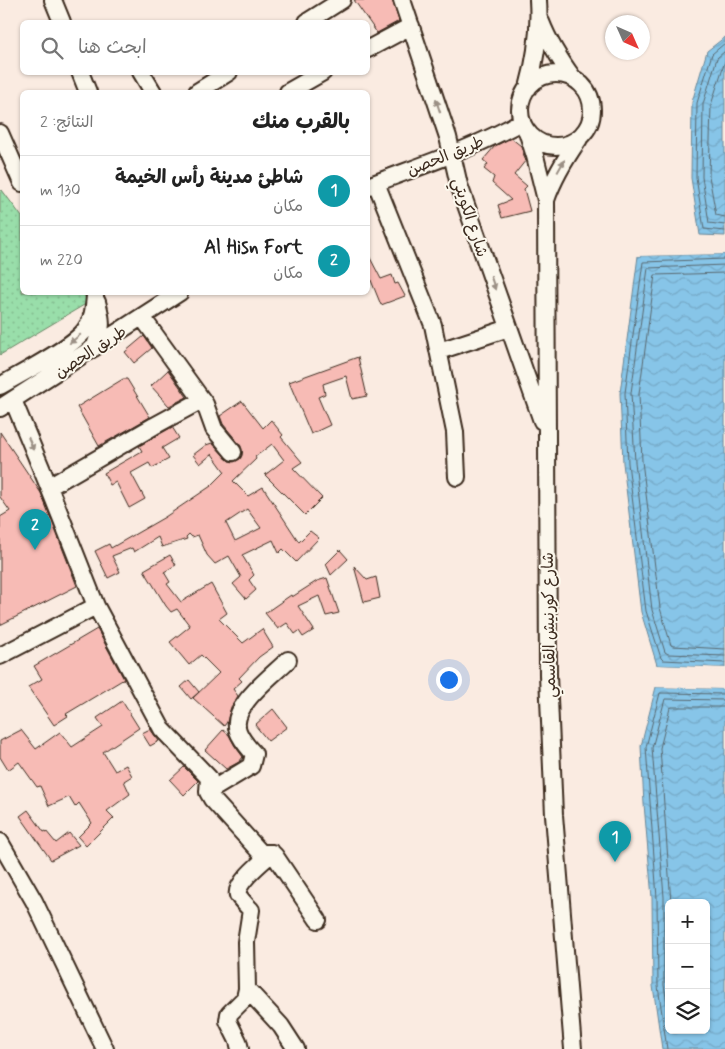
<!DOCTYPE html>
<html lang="ar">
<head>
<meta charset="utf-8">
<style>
	:root { --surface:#fff; --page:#f6f6f6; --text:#222; --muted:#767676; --line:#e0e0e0; --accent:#1a73e8 }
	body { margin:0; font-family:Mynerve,"Playpen Sans Arabic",sans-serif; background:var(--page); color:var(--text); direction:rtl }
	.controls { position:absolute; right:15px; bottom:15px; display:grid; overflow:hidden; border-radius:8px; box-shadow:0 1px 4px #0004 }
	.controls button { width:45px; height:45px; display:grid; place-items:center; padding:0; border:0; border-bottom:1px solid var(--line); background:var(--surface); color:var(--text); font:25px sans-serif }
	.compass { position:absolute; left:605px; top:15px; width:45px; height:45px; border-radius:50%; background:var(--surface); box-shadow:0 1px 4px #0004; rotate:135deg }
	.you { position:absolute; left:448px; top:679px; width:18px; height:18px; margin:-12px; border:4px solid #fff; border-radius:50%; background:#1a73e8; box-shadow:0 0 0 8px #1a73e833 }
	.badge { display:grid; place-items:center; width:32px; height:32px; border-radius:50%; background:var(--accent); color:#fff; font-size:16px; font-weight:700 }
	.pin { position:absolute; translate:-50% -41px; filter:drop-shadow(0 1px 2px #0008) }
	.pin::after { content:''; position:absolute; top:26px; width:18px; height:15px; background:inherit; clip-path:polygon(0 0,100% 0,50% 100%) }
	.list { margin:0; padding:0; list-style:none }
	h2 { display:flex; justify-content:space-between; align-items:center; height:65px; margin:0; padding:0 20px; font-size:21px }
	h2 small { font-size:16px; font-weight:400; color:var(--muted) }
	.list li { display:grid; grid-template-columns:32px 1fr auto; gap:15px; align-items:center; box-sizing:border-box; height:70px; padding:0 20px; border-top:1px solid var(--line) }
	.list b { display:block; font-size:19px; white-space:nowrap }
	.list p { margin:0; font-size:16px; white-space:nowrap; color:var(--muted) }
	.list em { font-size:16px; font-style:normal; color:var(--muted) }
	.icon { flex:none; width:28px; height:28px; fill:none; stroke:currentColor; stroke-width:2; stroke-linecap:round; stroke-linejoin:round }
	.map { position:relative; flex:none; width:725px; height:1049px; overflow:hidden; direction:ltr }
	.search { position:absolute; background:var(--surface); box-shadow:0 1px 4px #0004; left:20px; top:20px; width:350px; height:55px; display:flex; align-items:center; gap:12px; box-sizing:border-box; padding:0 18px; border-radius:8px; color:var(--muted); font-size:19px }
	.panel { position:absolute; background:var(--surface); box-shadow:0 1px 4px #0004; left:20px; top:90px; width:350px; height:205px; border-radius:8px; direction:rtl }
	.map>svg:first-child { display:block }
</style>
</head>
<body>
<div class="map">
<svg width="725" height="1049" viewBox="0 0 725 1049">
	<defs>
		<pattern id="park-dots" width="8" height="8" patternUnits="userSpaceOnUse" patternTransform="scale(1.25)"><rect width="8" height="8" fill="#99deaa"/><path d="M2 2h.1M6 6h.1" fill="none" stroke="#85bf92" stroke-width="1.8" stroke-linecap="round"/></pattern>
		<pattern id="water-waves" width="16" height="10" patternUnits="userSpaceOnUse" patternTransform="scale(1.25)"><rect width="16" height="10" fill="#87c5e8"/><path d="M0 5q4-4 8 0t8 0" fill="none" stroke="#75a9c7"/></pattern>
	</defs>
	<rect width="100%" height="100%" fill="#faebe1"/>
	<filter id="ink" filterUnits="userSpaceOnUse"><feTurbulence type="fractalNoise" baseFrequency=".02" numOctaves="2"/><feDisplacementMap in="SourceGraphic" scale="10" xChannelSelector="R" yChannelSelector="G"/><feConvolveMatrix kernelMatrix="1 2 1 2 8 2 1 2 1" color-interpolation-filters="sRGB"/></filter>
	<g filter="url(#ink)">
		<path fill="url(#park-dots)" stroke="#6a8464" d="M2,190L22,217V292L82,293L89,302L0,355V192Z"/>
		<path fill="url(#water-waves)" stroke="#698797" fill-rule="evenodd" d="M725,37V236L700,235L691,178L692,102L707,51Z
			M725,254V668L657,665L641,612L623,463L620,393L638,256Z
			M656,687L725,689V1049H662L653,986L652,898L644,804L641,746ZM669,903H706V1030H669Z"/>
		<path fill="#faebe1" d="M725,252V254L636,256L638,254Z
			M655,665L725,668V670L657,667Z
			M656,685L725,686V689L653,687Z"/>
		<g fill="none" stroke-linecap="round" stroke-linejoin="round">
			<path stroke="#59686f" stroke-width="1" d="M725,43L712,54L697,103L696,177L704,229L725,231
				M725,51L717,58L703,104L702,177L709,223L725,225
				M725,61L711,105L709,176L716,215L725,217
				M725,259L643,262L625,393L628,463L646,611L661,658L663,660L725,663
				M725,265L648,268L631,393L635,462L652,610L665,652L668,654L725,656
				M725,273L655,275L639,394L642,461L660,608L671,645L673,646L725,649
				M671,903L660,748L670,708L672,707H725
				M669,1016L664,985V897L652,748L665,699L725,700
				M667,1049L658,986L657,898L646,747L660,693L725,694"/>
		</g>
		<path fill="#f7bbb5" stroke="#3b2a1e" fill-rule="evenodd" d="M354,0H392L399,21L377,33Z
			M511,138L521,146L525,159L526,160L514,175L527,186L524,189L530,211L502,218L498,205L511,200L492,183L494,177L484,169L488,164L483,160L495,146Z
			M368,254L381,279L392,275L395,284L398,283L405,296L381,305L368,273Z
			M144,336L152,348L134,363L125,352Z
			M358,357L367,396L352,399L346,376L323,384L325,394L318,397L330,425L311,434L289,382Z
			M168,370L187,397L169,406L151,386Z
			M123,379H127L150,417L99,446L77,407Z
			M242,401L263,428L271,420L283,435L281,437L302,462L293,468L322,498L305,515L265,475L284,460L272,444L255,457L256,459L233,481L248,496L263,487L299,542L310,531L319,538L296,562L283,549L279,553L273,540L242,555L254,575L249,580L256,590L246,599L233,584L241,577L229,556L215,564L207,555L198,535L192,537L189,534L186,537L187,539L162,547L158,537L134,552L132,548L112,556L120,572L108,578L95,551L109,544L111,548L165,517L211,486L225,472L212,454L200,464L193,455L206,445L212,443L229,461L234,462L240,459L242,455L241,446L223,424L220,416ZM247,509L261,528L235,541L226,523Z
			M172,427L179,438L162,448L169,459L152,468L149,463L131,473L145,499L129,508L116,482L110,485L104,473L142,451L139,446Z
			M0,432L41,493L77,586L0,625V517L10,511L0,497Z
			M340,550L348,559L331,575L326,564Z
			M170,555L176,565L164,572L170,582L167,584L181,602L211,584L227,613L219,619L243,643L262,629L273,647L259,657L239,678L242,681L233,689L238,696L231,707L227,722L224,726L193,698L219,673L201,655L189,665L170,642L190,626L177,609L171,612L166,606L144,570Z
			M354,566L367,580L376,577L380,598L364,602Z
			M327,578L339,613L326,616L319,596L298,606L314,630L303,637L299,631L295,634L287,623L278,629L265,613L291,595L292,597L317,581Z
			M97,629L124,679L66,714L68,716L54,725L28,687L42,679L34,666Z
			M189,680L199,692L191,699L181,687Z
			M122,701L139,728L103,752L115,771L126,765L132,776L124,781L130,794L107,811L114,818L86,846L78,837L92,823L79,803L75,807L69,797L49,806L40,786L37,787L19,762L8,770L0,757V741L21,730L36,749L60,732L72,747L103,727L97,718Z
			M273,709L287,727L268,741L255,725Z
			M150,729L159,741L150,746L142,733Z
			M223,730L229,735L235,746L243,757L239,762L226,769L205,750Z
			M184,767L198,781L184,795L170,780Z
			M28,810L44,832L46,831L56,843L69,833L79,845L51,860L20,816Z"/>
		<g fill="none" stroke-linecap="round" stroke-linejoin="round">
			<defs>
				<path id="minor" d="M53,0L62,22
					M402,0L448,137L459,185L542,421
					M307,22L342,0
					M541,22C549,43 560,60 573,78
					M368,49L411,26
					M80,72L88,92
					M141,72L153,92
					M520 110a36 36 0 1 1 72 0a36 36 0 1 1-72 0Z
					M528,88C536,59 540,30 538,0
					M197,92L229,72
					M288,92L323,72
					M527,131L535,156L546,200L548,675L554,815L573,1049
					M0,133L22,183
					M376,183L433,325L455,432L457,477
					M368,186C419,166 474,149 522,121
					M546,200C554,177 565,159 579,139
					M142,317L205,404L214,429L233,452
					M94,348C102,329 103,323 97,302
					M439,351L509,328
					M0,386C20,374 73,347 85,330C93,320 94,308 95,296
					M0,408L180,292
					M49,487L154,426L202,400
					M96,606L162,729L209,778L208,792L212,799L261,853H272L275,856L318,920
					M0,656L96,606L49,487L13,400
					M208,792L251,766L254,754C248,747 241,740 238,731C229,707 272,676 288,660
					M0,842L34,901L105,1049
					M247,989L281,1026L296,1049
					M240,1049L238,1041L228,1021L229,1014L245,998L247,989L246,942L251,910C247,906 241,900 238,895C234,884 264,860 272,853"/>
			</defs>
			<use href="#minor" stroke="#3b2a1e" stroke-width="20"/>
			<use href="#minor" stroke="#fbf7ec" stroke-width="16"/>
		</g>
		<defs><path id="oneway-solid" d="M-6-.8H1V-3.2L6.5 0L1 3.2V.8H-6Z" transform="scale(1.25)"/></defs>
		<g fill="#9b9085">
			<use href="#oneway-solid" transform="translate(438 106) rotate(-108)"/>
			<use href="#oneway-solid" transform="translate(561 166) rotate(-61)"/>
			<use href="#oneway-solid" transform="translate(493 283) rotate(71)"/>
			<use href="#oneway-solid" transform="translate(75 339) rotate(141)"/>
			<use href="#oneway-solid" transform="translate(31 444) rotate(67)"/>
		</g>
	</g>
	<g text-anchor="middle" stroke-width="4" stroke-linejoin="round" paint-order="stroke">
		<g font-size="16" fill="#3b2a1e" stroke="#fbf7ec">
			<text transform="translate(445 155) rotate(-22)" y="6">طريق الحصن</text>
			<text transform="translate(471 217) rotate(72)" y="6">شارع الكويتي</text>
			<text transform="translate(90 351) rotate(-33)" y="6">طريق الحصن</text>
			<text transform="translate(548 625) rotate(-91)" y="6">شارع كورنيش القاسمي</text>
		</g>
	</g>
</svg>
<div class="controls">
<button>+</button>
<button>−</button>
<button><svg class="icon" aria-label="layers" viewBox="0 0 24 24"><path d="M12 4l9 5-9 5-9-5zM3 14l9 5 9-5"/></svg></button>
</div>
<svg class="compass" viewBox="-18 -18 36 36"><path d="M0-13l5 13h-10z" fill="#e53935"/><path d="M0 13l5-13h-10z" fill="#767676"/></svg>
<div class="you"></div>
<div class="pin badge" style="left:615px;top:862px;background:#0f9aa8">1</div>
<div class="pin badge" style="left:35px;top:550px;background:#0f9aa8">2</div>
<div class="search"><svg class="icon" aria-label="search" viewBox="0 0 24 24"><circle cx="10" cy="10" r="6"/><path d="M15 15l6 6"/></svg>ابحث هنا</div>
<section class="panel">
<h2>بالقرب منك<small>النتائج: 2</small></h2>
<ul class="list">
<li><span class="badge" style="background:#0f9aa8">1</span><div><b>شاطئ مدينة رأس الخيمة</b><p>مكان</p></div><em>130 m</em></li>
<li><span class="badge" style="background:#0f9aa8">2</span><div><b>Al Hisn Fort</b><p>مكان</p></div><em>220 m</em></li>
</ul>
</section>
</div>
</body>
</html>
